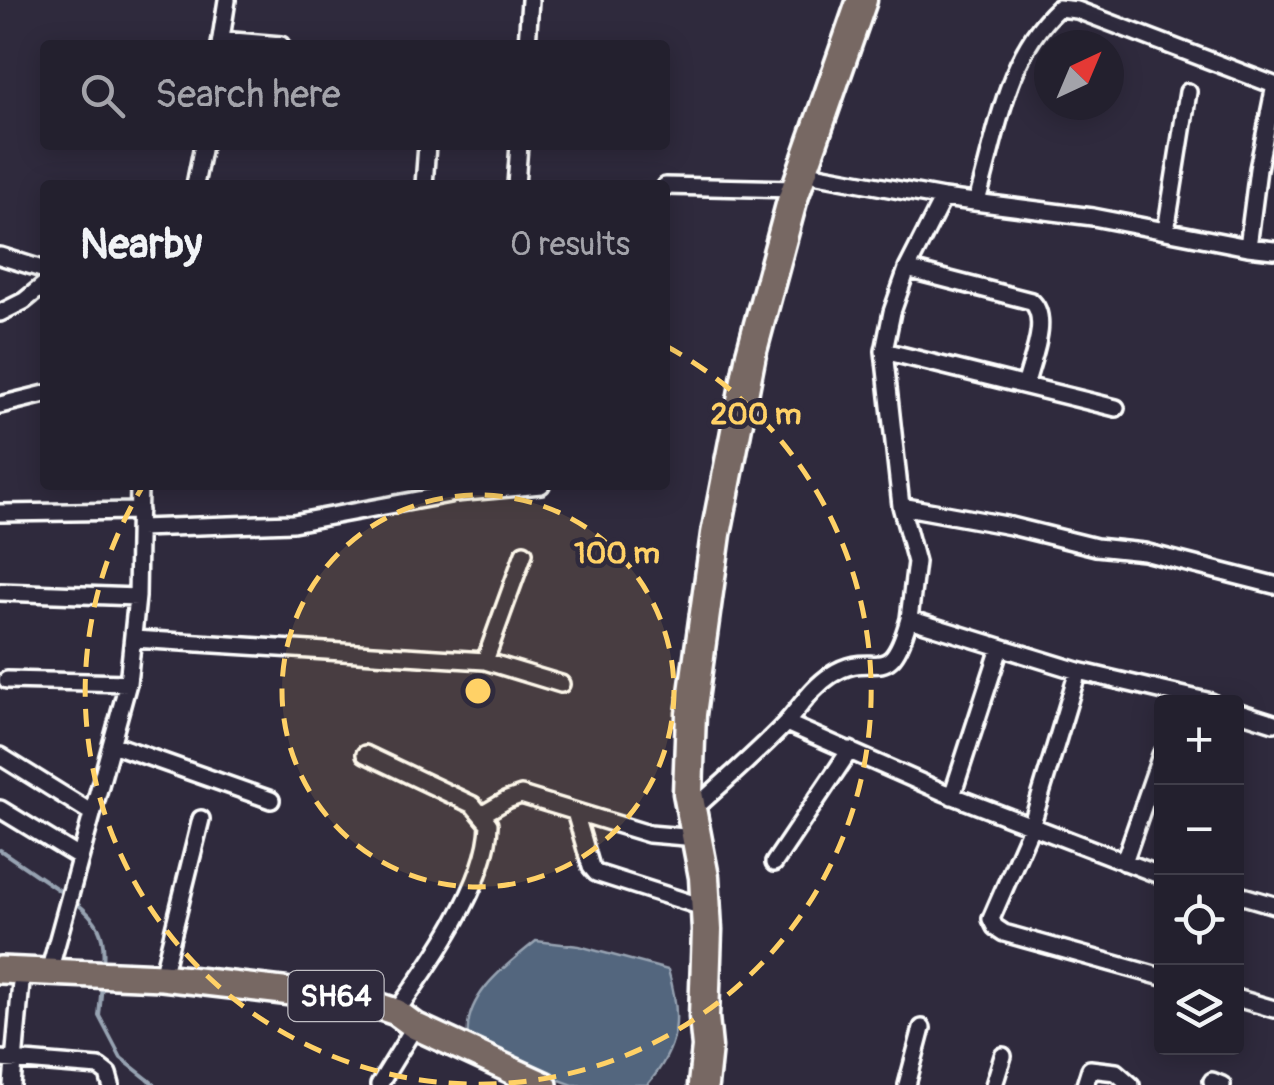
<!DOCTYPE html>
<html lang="en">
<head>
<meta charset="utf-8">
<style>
	:root { --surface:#23202e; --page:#2b2836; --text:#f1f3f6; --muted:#a3a3aa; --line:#403e4a }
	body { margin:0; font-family:Pangolin,sans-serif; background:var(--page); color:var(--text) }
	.controls { position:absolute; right:30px; bottom:30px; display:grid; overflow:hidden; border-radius:10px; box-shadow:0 5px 25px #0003 }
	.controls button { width:90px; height:90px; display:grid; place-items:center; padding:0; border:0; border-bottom:2px solid var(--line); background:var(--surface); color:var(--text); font:50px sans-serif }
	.compass { position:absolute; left:1034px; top:30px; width:90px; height:90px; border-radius:50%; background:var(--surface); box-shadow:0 5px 25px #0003; rotate:44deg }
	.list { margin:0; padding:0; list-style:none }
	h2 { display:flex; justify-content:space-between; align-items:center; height:130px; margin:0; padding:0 40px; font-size:42px }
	h2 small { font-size:32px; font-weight:400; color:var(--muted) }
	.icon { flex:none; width:55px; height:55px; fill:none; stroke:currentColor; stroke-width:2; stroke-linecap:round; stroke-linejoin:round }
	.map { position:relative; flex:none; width:1274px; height:1085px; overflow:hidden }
	.search { position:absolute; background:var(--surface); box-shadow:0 5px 25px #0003; left:40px; top:40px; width:630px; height:110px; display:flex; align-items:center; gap:25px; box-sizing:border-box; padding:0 35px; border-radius:10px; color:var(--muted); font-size:38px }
	.panel { position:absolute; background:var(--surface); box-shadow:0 5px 25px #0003; left:40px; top:180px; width:630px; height:310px; border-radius:10px }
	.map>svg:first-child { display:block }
</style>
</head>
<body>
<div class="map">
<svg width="1274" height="1085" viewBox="0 0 1274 1085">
	<rect width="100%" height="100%" fill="#2f2a3d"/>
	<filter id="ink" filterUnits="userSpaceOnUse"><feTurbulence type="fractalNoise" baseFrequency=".01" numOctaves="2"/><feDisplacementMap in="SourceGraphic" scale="20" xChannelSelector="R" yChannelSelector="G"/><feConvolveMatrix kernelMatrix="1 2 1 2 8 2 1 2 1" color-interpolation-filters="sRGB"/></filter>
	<g filter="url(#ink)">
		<path fill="#52667e" stroke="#97a3b2" stroke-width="2.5" d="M536,941L579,946L668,970C682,1017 680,1047 647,1085H573L490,1054L468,1036C464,995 508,964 536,941Z"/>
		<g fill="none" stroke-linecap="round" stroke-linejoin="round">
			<path stroke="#97a3b2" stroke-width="4" d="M0,850L66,895
				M74,901C98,920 106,933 103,965
				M102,984L99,1016L121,1058L155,1085"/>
			<defs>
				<path id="street" d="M221,40L281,45
					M220,45L227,0
					M527,45L530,0
					M802,172L943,198L1093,217L1248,247L1258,169L1274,90
					M195,185L203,145
					M424,185L427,145
					M516,185L519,145
					M665,186L796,189
					M977,201C997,135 1005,57 1058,8L1077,10L1274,85
					M1166,231L1188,92
					M1248,247L1274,250
					M0,256L45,270
					M907,269L1031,301C1051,318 1031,361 1026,383
					M0,313L24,301L45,284
					M884,351L1116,408
					M0,405L45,394
					M901,506L1011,526L1096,547L1144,552L1274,585
					M0,513L139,511
					M139,528L293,523L455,493L541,485
					M0,592L137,597
					M909,619L916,562L901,506L884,351L892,312L907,269L943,198
					M134,639L485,661L561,684
					M485,661L524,553
					M1078,671L1031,827L991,919L995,927L1004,933L1162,977
					M7,680L128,683
					M1236,711L1274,723
					M786,723L943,792L1162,876
					M112,744L271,800
					M365,754L473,805L489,824C488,883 430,965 396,1012
					M0,756L92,813
					M952,796L1000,648
					M0,809L79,857
					M692,811C722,783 754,756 783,726C799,709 811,688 831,675C875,646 888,694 909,619L1078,671L1211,702
					M575,812L591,867L596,873L706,908
					M483,814L507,800L521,795L649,834L697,838
					M1124,862L1161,755
					M774,863L850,750
					M1236,894L1274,905
					M49,972L128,683L137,597L139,485
					M162,977L201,819
					M1236,998L1274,1009
					M0,1059L99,1067L108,1074L111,1085
					M1212,1081L1222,1085
					M12,1085L22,971
					M379,1085L415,1026
					M907,1085L922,1028
					M994,1085L1003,1056
					M1085,1085L1090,1069L1116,1072L1131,1085"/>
				<path id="primary" d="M0,970L162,977L360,1000L396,1012L415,1026L544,1085"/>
				<path id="highway" d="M703,1085L707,1047L704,1017L707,930L704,877L688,793L691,714L716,534L751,354L792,201L862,0"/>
			</defs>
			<use href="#street" stroke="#fff" stroke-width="22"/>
			<use href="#primary" stroke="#fff" stroke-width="32"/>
			<use href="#highway" stroke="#fff" stroke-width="35"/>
			<use href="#street" stroke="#2f2a3d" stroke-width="15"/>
			<use href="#primary" stroke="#776864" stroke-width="25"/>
			<use href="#highway" stroke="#776864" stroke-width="28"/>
		</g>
	</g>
	<circle cx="478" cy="691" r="196" fill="#ffd166" fill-opacity=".12"/>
	<g fill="none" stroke="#ffd166" stroke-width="5" stroke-dasharray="18 12">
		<circle cx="478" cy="691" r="196"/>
		<path d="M666 346A393 393 0 1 1 143 486"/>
	</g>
	<g text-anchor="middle" stroke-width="9" stroke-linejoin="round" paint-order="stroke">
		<rect fill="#2f2a3d" stroke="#c1bfc5" stroke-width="2.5" x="288.5" y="971" width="95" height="50" rx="8"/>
		<g font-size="30" font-weight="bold" fill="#fff">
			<text x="336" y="1006">SH64</text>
		</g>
	</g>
	<circle cx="478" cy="691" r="15" fill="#ffd166" stroke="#2f2a3d" stroke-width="5"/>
	<g font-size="30" text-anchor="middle" font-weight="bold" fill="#ffd166" stroke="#2f2a3d" stroke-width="9" stroke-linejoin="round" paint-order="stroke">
		<text x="756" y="424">200 m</text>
		<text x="617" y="563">100 m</text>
	</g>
</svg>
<div class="controls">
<button>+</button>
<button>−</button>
<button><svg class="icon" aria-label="locate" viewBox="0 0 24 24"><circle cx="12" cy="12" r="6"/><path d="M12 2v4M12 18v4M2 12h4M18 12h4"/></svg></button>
<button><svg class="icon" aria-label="layers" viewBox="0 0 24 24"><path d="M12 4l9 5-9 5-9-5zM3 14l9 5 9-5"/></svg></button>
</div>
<svg class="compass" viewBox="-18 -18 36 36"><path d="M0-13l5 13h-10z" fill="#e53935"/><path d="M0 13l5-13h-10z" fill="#a3a3aa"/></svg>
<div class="search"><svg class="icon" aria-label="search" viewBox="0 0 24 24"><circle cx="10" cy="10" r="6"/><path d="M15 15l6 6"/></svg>Search here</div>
<section class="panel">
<h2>Nearby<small>0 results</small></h2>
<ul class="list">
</ul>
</section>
</div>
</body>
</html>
